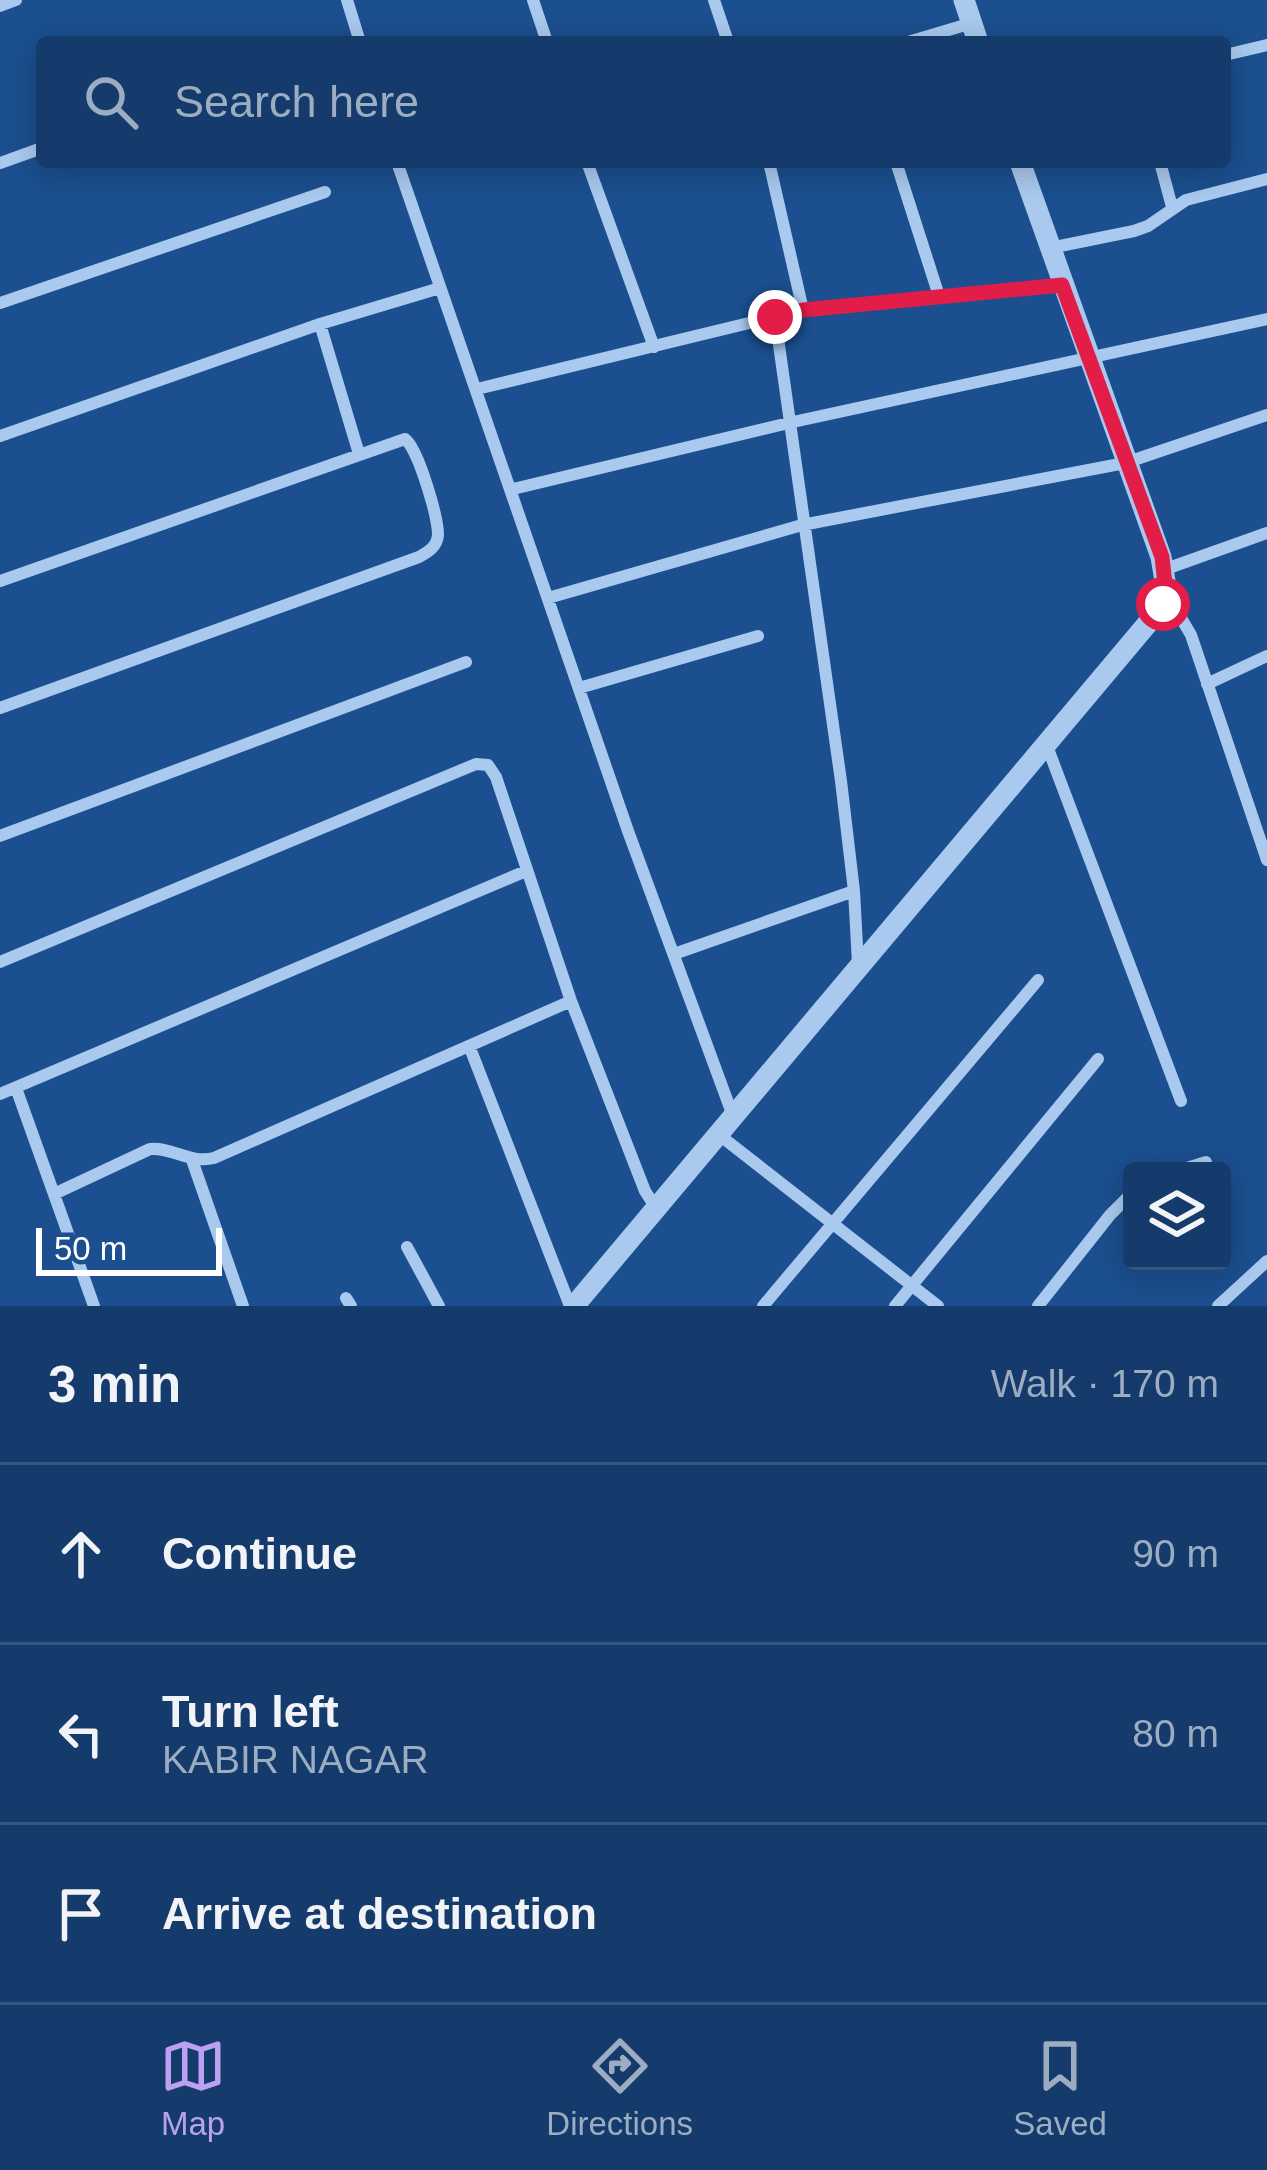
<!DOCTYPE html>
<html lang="en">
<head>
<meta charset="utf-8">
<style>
	:root { --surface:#143b6b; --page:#214673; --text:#f1f3f6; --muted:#9dadc1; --line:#33557e; --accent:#bca0f2 }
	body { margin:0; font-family:Helvetica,sans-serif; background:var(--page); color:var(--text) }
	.controls { position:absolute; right:36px; bottom:36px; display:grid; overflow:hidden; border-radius:12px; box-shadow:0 6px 30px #0003 }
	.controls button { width:108px; height:108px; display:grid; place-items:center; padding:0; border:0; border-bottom:3px solid var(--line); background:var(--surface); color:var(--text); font:60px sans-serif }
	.scale { position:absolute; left:36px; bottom:30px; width:186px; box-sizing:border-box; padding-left:12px; border:6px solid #fff; border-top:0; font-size:33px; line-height:42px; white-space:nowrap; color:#fff; -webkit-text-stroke:9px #1b4f8f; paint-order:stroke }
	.stop { position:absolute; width:36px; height:36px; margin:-27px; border:9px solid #e11d48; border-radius:50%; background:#fff }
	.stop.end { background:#e11d48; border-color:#fff; box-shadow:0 3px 12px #0008 }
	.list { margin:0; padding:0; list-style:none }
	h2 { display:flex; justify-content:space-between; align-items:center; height:156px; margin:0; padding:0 48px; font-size:51px }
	h2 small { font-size:39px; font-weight:400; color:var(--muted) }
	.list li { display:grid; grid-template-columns:78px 1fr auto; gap:36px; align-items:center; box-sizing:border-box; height:180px; padding:0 48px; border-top:3px solid var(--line) }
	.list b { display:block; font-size:45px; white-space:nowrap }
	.list p { margin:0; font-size:39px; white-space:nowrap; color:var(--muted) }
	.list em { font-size:39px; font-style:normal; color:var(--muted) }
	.icon { flex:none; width:66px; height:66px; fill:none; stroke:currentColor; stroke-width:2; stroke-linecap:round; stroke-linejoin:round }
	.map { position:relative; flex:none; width:1267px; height:1306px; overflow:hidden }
	.search { position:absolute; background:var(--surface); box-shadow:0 6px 30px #0003; left:36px; right:36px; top:36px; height:132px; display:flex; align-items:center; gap:30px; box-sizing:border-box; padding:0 42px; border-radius:12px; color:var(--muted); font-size:45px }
	.sheet { height:696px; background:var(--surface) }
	nav { display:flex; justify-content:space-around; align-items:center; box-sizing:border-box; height:168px; border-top:3px solid var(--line); background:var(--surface); font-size:33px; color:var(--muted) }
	nav a { display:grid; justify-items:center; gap:6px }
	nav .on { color:var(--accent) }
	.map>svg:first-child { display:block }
</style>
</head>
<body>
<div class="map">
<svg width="1267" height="1306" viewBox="0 0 1267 1306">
	<rect width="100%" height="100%" fill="#1b4f8f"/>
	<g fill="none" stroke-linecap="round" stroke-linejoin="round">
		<path stroke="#a9c9ee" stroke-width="12" d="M347,0L360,42
			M533,0L547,42
			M714,0L728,42
			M0,6L16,0
			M908,42L972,23
			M1225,55L1267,45
			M397,162L628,831L733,1116
			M587,162L654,347
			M769,162L803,310
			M896,162L939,296
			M1160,162L1172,207
			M0,163L42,148
			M1050,248L1134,231L1148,226L1186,200L1267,179
			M0,303L325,192
			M775,317L841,781L854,891L858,964
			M320,324L359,454
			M477,389L803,310L1062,285
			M0,436L320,324L440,288
			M513,489L793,422L1267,319
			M1163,570L1267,533
			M0,581L405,439C418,448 438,517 438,535C437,547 428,552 419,557L0,708
			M1167,594L1191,635L1267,860
			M548,598L802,525L1125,463L1267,415
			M1207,684L1267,656
			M579,688L758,636
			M1047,746L1181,1101
			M0,836L466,662
			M674,954L854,891
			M0,962L476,764L488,765L496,777L571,1001L645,1191L656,1208
			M470,1048L570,1306
			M16,1088L94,1306
			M0,1094L526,871
			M718,1134L938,1306
			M192,1160L243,1306
			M1177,1171L1206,1162
			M54,1194L150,1149C173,1147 189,1164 214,1158L571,1001
			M407,1247L439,1306
			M346,1298L351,1306
			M763,1306L1038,980
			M895,1306L1098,1059
			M1038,1306L1110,1215L1132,1193
			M1218,1306L1267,1261"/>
		<path stroke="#a9c9ee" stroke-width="21" d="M964,0L978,42
			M574,1306L1164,604L1167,593L1161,557L1020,162"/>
	</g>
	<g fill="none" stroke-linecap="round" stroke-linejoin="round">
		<path stroke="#e11d48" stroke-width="15" d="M775,317L803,310L1062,285L1162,557L1166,593L1163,604"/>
	</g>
</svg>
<div class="controls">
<button><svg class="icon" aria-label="layers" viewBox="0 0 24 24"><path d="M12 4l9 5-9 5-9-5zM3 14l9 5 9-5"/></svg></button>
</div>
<div class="scale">50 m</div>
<div class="stop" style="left:1163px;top:604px"></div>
<div class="stop end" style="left:775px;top:317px"></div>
<div class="search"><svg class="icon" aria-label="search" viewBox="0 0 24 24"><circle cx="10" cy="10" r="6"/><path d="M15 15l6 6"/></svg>Search here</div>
</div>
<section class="sheet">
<h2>3 min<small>Walk · 170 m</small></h2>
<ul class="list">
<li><svg class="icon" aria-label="ahead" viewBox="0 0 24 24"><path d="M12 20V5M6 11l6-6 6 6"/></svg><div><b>Continue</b></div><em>90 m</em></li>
<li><svg class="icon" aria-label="left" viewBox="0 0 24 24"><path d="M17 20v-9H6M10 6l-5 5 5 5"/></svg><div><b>Turn left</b><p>KABIR NAGAR</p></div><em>80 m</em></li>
<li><svg class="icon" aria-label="arrive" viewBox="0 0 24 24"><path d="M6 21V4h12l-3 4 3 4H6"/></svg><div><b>Arrive at destination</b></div></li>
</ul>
</section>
<nav>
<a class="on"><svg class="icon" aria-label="map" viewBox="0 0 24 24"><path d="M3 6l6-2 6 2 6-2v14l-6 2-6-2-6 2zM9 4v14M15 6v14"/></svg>Map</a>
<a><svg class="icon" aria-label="directions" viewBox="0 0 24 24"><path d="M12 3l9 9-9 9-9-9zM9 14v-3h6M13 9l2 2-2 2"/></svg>Directions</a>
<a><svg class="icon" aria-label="saved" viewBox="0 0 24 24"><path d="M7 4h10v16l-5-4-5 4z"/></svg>Saved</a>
</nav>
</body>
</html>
